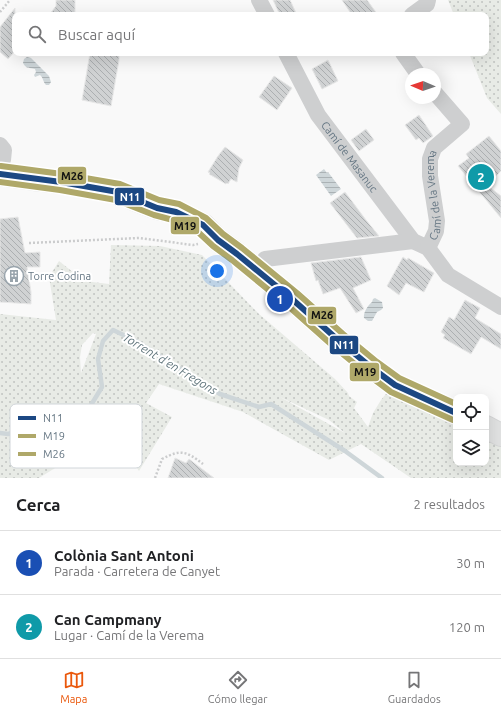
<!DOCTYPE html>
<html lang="es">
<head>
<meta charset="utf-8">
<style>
	:root { --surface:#fff; --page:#f6f6f6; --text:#202124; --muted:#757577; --line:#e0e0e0; --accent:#ea580c }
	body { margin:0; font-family:Ubuntu,sans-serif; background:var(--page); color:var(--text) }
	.controls { position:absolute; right:12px; bottom:12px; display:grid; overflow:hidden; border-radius:8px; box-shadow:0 4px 16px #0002 }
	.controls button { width:36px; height:36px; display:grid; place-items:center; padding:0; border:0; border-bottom:1px solid var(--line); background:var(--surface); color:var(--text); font:20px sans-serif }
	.compass { position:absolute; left:405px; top:68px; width:36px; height:36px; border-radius:50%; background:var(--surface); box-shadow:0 4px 16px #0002; rotate:272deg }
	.you { position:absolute; left:217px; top:271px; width:14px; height:14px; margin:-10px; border:3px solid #fff; border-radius:50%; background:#1a73e8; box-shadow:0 0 0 6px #1a73e833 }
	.badge { display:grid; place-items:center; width:26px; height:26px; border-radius:50%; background:var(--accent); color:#fff; font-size:13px; font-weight:700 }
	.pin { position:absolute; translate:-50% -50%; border:2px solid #fff; box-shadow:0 1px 4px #0006 }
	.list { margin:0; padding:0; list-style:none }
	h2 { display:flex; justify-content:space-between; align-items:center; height:52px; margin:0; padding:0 16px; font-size:17px }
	h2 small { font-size:13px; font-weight:400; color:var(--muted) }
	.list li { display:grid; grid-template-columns:26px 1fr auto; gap:12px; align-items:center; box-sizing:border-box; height:64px; padding:0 16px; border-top:1px solid var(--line) }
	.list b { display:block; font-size:15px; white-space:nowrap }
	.list p { margin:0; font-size:13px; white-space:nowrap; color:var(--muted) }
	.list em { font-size:13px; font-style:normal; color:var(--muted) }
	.icon { flex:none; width:22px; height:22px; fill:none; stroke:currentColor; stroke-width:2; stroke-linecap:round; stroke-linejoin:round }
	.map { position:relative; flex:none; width:501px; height:478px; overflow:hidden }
	.search { position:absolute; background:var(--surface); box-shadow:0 4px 16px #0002; left:12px; right:12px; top:12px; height:44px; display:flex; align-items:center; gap:10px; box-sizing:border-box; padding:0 14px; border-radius:8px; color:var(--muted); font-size:15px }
	.sheet { height:180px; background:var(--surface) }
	nav { display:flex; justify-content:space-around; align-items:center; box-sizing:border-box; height:56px; border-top:1px solid var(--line); background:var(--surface); font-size:11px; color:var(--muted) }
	nav a { display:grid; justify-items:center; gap:2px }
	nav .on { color:var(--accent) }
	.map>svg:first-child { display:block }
</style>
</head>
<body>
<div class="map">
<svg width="501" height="478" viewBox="0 0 501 478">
	<defs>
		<pattern id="grass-dots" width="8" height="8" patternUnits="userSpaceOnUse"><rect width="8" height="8" fill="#e8ebe6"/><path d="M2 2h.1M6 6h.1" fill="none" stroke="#c0c3c0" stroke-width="1.8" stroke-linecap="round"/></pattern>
		<pattern id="water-rules" width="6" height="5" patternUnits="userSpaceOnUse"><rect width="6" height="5" fill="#ced6d9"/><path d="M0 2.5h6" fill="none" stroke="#abb2b5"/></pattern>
		<pattern id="building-back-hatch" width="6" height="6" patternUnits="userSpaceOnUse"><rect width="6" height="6" fill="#d0d2d3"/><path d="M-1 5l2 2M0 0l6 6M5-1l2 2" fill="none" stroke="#acafb1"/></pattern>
	</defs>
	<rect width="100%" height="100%" fill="#f9f9f9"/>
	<path fill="url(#grass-dots)" fill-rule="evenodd" d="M448,0H501V114L487,98L469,53H486V15H454Z
		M111,245L160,246L202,255L259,314L335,379L348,393L349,396L357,402L354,408L368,427L373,413L381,400L389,390L456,423V463H486V437L501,445V478H411L361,444L329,460L243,412L159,384L146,403L172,417L139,471L124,449L103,447L85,456L60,465L39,478H0V314L56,320L49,277L59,261L84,281L109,284ZM93,333L96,334L81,373L80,357L82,345ZM280,397L329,420L345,433Z"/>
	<path fill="url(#water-rules)" d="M27,57L31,58L49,76L51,82L49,85H46C43,82 43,77 40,75L35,77L34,75L36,72L35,69C29,67 27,70 23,63L24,59Z
		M324,169L327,173L328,172L341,189L331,196L316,175Z
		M375,298L382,302L383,308L381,310L377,312L372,321H368L364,318C363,313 368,305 372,302L373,299Z"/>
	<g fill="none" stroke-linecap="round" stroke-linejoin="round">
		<path stroke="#ced6d9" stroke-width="4.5" d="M0,433L8,434L61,420L88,410L102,387L98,359L103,341L113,330L136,341L220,394L259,407L271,404L345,451L382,478"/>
	</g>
	<path fill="url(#building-back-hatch)" stroke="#e8e8e8" d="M56,0H75V15H49L56,6Z
		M273,0H290L297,15H280Z
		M342,0H367L378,15H352Z
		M15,8V51L8,59L0,52V27Z
		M90,53H119V60L111,106L82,100Z
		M328,60L338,81L322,89L312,69Z
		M274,76L292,88L277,110L259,97Z
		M419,115L433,136L423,143L419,138L416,140L405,125Z
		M366,129L374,140L359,151L351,140Z
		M489,136L501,151V171L487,185L501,196V218L458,166L469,158L466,154Z
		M225,147L243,160L239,168L237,182L231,179L228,184L227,183L226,184L209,174L210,173L208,172L218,156Z
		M345,192L366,220L379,236L357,238L330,203Z
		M18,217L25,253L40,252V267H27L31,292V304L0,302V219Z
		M361,257L371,280L353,288L364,309L356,313L340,288L323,294L318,280L316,281L311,263Z
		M403,257L407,260L408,258L434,273L424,292L406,283L399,295L387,286Z
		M465,300L480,308L475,318L501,334V349L481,337L471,354L443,338L445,335L441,332L449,317L454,320Z
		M175,458L186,463L189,459L214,478H168Z"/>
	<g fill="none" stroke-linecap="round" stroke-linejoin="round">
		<defs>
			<path id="secondary" d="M0,174L34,179L61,182L118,192L134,199L157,208L176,212L203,225L218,240L237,254L292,299L338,340L372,368L395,385L416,395L456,413
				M486,427L501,435"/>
		</defs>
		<use href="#secondary" stroke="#d5d6d7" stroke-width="24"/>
		<path stroke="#cbcccd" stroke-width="2.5" stroke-dasharray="2 2" stroke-linecap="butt" d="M0,12L10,0
			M29,243L139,238L193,245L198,244
			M155,478L162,459C181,449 186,451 203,464"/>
		<g stroke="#cecfd0" stroke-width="16">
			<path d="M259,0L267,15"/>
			<path d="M412,15L427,4L428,0"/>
			<path id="s1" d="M286,53L318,115L413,241L428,248L448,275L501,307"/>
			<path d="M403,53L418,74"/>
			<path d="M0,145L4,150L3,160"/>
			<path id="s2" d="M428,248L436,231L437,221L430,176V159L434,148L462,124L435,93"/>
			<path d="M265,259L413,241"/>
		</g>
		<use href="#secondary" stroke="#e1e2e2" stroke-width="22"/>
		<defs>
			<path id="bus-1" d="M0,174L61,182L118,192L157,208L176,212L203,225L218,240L237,254L292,299L338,340L372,368L395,385L456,413"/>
			<path id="bus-2" d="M0,182L60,190L116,200L154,215L173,220L198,232L213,246L232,260L287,305L333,346L367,374L391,392L453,420"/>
			<path id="bus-3" d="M1,166L62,174L120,184L159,200L179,204L206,218L223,234L242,248L297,293L343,334L377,362L399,378L456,404"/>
		</defs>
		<use href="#bus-1" stroke="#fff" stroke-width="9"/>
		<use href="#bus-2" stroke="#fff" stroke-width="9"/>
		<use href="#bus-3" stroke="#fff" stroke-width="9"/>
		<use href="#bus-1" stroke="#1c4883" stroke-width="6"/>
		<use href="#bus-2" stroke="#afa869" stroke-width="6"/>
		<use href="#bus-3" stroke="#afa869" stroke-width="6"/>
	</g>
	<defs>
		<symbol id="building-ring" viewBox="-11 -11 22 22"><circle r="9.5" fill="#fff" stroke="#99a4ac" stroke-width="1.5"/><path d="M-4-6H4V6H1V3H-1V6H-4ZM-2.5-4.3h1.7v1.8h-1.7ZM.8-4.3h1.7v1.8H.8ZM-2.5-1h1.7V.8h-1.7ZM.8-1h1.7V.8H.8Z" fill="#99a4ac"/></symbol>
	</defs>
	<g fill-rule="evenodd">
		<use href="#building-ring" x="3" y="265" width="22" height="22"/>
	</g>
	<g text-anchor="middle" stroke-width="4" stroke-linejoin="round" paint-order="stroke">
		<g font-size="11" fill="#657683" stroke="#fff">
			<text dy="4" stroke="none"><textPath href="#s1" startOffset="122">Camí de Masanuc</textPath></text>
			<text dy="4" stroke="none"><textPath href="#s2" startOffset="55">Camí de la Verema</textPath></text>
		</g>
		<g font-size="11" fill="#657683" stroke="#fff" text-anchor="start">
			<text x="28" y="280">Torre Codina</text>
		</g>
		<g font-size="12" font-style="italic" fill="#60757c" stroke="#fff">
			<text transform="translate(170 364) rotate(31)" y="4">Torrent d'en Fregons</text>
		</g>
	</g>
	<rect x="10" y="404" width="132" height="64" rx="6" fill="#fff" stroke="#d1d6da" stroke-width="1"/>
	<rect x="18" y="416" width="18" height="4" fill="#1c4883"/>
	<rect x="18" y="434" width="18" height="4" fill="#afa869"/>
	<rect x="18" y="452" width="18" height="4" fill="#afa869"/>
	<g font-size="11" fill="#657683">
		<text x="43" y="422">N11</text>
		<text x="43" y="440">M19</text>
		<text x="43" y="458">M26</text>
	</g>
	<g stroke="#fff" stroke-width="1.5">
		<rect x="57" y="166" width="30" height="19" rx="4" fill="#afa869"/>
		<rect x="114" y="187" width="31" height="19" rx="4" fill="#1c4883"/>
		<rect x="170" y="216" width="30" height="19" rx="4" fill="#afa869"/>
		<rect x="307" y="306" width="30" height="19" rx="4" fill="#afa869"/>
		<rect x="329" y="335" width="30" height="20" rx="4" fill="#1c4883"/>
		<rect x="349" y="362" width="31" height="20" rx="4" fill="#afa869"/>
	</g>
	<g font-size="11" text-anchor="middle" font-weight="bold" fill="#fff">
		<text x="130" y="201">N11</text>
		<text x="344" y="349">N11</text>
	</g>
	<g font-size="11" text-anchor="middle" font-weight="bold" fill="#111">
		<text x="72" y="180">M26</text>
		<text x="185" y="230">M19</text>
		<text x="322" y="319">M26</text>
		<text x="365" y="376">M19</text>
	</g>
</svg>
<div class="controls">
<button><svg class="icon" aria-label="locate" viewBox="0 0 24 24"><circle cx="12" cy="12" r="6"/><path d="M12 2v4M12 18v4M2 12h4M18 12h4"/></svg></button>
<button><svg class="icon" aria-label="layers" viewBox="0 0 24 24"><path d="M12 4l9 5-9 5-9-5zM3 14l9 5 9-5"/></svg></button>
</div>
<svg class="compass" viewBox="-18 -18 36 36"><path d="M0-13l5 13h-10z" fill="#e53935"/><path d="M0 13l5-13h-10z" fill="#757577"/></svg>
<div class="you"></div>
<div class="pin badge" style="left:280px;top:299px;background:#1a4fb4">1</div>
<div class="pin badge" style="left:481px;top:177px;background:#0f9aa8">2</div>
<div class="search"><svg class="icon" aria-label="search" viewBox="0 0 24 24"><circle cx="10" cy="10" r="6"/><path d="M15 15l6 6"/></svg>Buscar aquí</div>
</div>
<section class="sheet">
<h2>Cerca<small>2 resultados</small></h2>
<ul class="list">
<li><span class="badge" style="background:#1a4fb4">1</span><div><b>Colònia Sant Antoni</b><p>Parada · Carretera de Canyet</p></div><em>30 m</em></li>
<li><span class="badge" style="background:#0f9aa8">2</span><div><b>Can Campmany</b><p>Lugar · Camí de la Verema</p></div><em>120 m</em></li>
</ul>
</section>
<nav>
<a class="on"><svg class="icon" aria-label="map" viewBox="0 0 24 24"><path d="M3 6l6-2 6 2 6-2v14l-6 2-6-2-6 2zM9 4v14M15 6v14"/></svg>Mapa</a>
<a><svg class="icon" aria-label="directions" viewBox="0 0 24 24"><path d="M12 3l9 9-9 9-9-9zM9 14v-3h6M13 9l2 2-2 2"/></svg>Cómo llegar</a>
<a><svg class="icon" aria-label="saved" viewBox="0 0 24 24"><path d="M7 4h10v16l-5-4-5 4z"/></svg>Guardados</a>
</nav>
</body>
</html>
